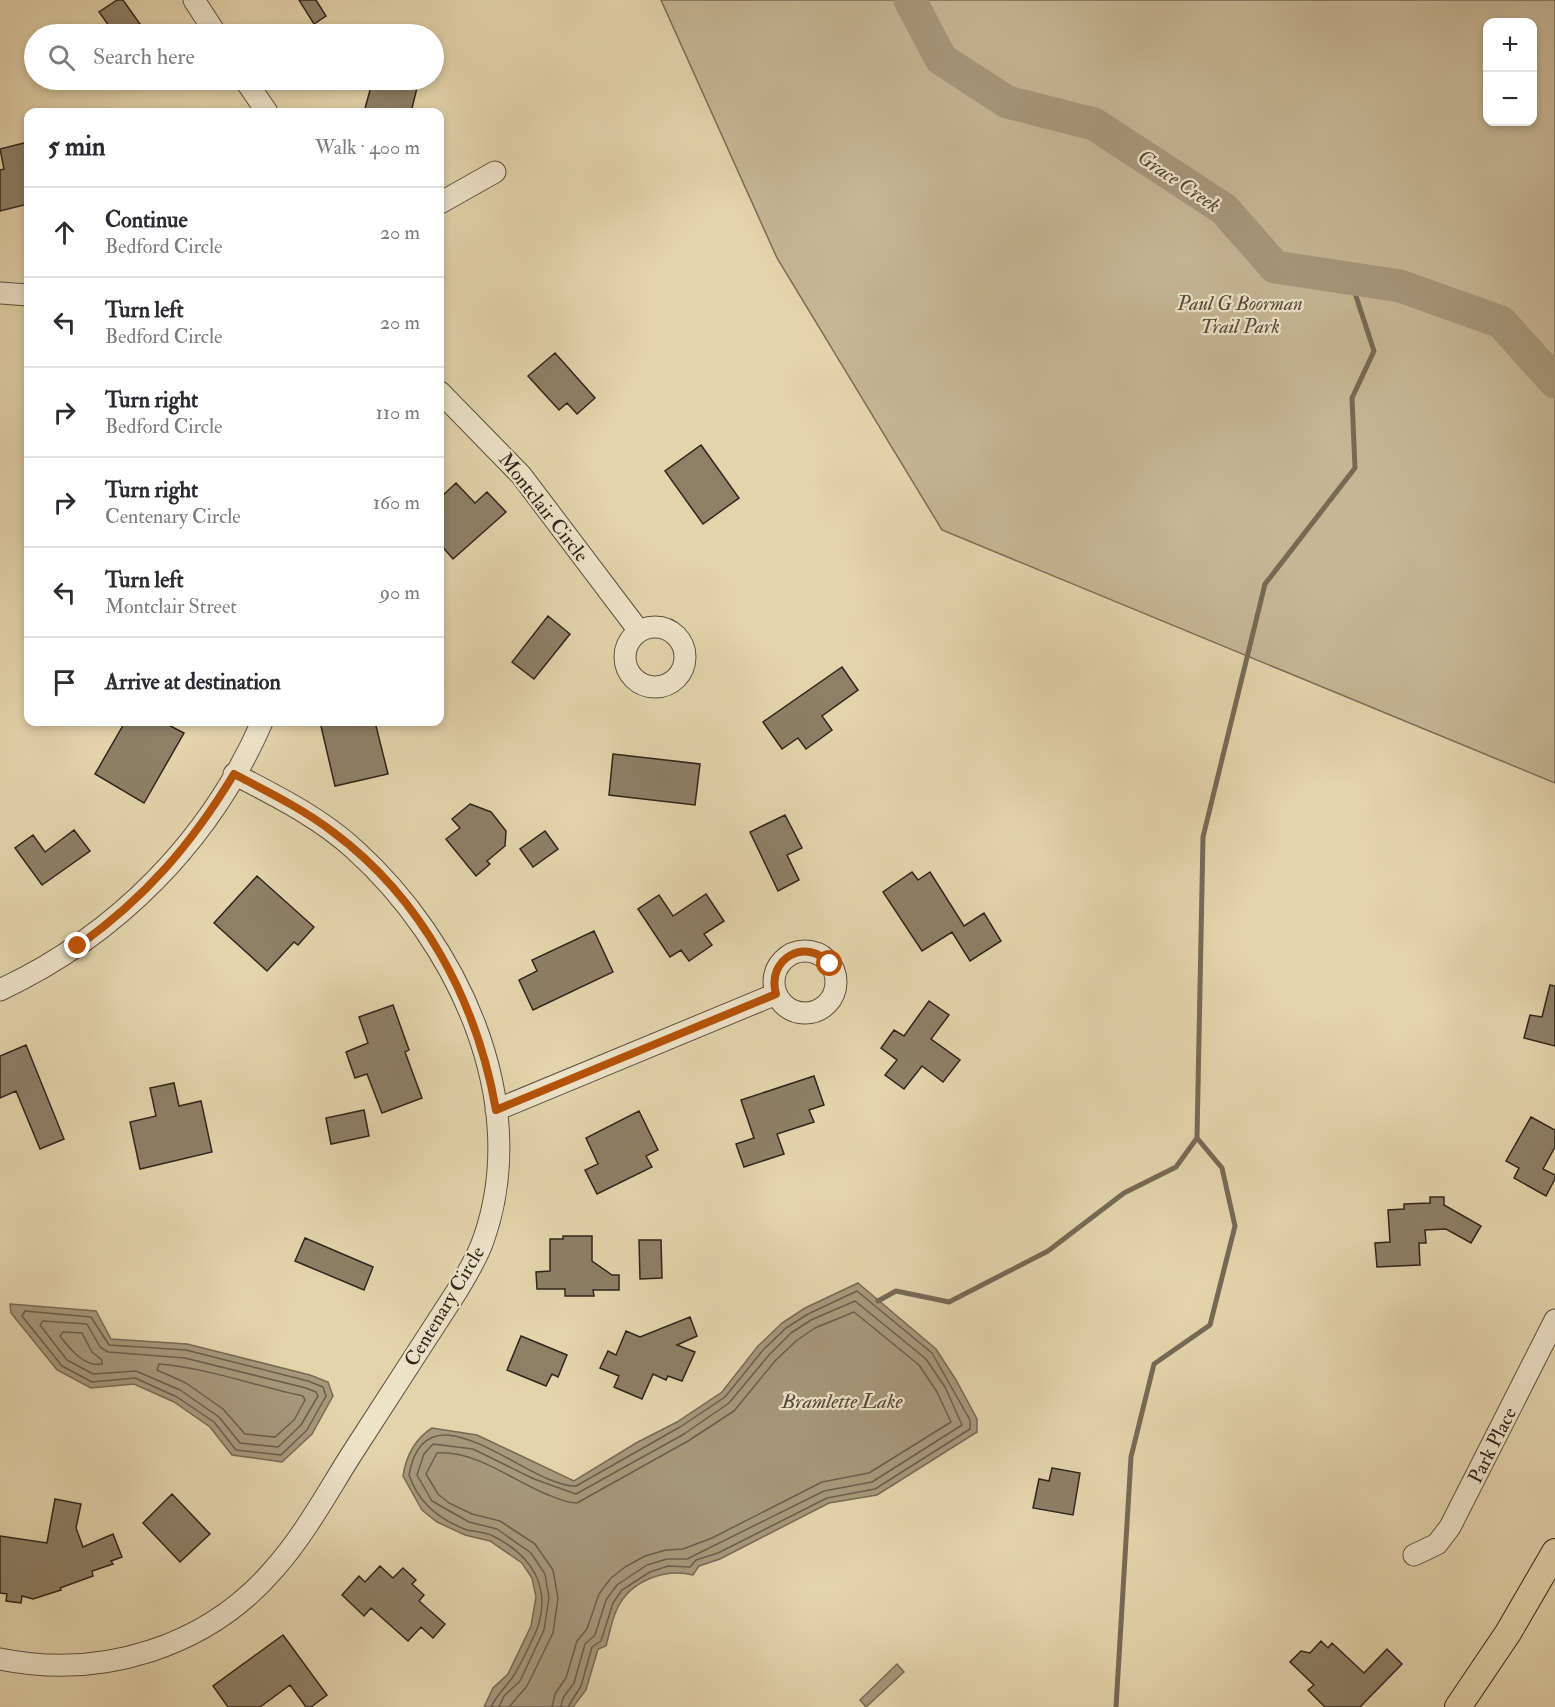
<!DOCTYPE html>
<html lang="en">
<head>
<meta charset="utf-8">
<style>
	:root { --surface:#fff; --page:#f2f2f3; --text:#2b2b33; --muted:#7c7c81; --line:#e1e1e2 }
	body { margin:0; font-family:"IM FELL Double Pica",serif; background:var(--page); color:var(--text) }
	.controls { position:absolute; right:18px; top:18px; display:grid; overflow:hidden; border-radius:12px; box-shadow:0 3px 9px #0003 }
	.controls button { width:54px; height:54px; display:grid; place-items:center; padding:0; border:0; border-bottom:2px solid var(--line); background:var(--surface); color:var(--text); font:30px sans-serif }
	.stop { position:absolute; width:18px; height:18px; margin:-14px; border:4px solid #b45309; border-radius:50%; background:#fff }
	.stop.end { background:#b45309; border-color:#fff; box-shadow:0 2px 6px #0008 }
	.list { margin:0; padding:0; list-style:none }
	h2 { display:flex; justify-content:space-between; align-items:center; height:78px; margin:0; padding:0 24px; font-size:26px }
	h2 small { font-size:20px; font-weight:400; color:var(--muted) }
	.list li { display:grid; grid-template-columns:39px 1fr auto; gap:18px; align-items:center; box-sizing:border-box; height:90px; padding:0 24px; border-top:2px solid var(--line) }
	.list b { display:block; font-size:22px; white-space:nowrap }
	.list p { margin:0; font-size:20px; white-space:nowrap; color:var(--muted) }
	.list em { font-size:20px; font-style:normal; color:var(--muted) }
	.icon { flex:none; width:33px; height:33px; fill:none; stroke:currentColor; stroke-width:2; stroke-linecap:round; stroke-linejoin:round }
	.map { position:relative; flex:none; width:1555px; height:1707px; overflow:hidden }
	.search { position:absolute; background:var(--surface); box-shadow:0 3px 9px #0003; left:24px; top:24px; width:420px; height:66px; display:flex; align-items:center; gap:15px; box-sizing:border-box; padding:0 21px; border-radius:33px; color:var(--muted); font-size:22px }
	.panel { position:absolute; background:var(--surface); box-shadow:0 3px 9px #0003; left:24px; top:108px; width:420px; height:618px; border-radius:12px }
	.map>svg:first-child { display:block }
</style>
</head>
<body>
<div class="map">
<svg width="1555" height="1707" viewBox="0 0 1555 1707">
	<rect width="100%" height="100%" fill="#e4d4ac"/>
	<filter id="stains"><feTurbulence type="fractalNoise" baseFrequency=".00333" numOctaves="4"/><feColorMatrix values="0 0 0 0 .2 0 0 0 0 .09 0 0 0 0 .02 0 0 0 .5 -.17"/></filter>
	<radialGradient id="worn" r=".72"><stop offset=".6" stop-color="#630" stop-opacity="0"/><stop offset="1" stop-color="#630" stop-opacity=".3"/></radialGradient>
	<path fill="#c5b694" stroke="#7a6e58" stroke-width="1.5" fill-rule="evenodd" d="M661,0H1555V783L942,530L777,258ZM1488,22H1532V122H1488Z"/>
	<path fill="#a6987b" stroke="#766a55" stroke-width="1.5" d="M858,1283L936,1349L956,1380L977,1419V1432L877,1495L829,1503L720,1559L699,1566L693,1575C666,1568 633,1580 619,1605C612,1617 610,1632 606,1646L598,1649L586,1690L573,1707H484L493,1688L508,1674L531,1626L536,1597L532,1578L522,1563L490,1541L465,1535L437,1522L422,1510L403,1476C406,1456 415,1439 432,1428L477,1435L574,1481L636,1443L677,1422L722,1392L758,1346L782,1323L805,1308Z
		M10,1304L96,1311L111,1339L187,1344L310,1375L328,1382L333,1396L312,1434L282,1462L232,1455L210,1427L174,1402L134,1384L91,1388L57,1370L11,1313Z
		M897,1664L904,1672L866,1707L860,1700Z"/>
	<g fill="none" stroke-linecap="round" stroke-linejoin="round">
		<path stroke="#6a5e4c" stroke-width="1.5" d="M25,1311L91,1317L109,1345L186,1350L308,1381L323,1387L326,1396L307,1430L281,1455L236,1450L214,1422L177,1397L135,1378L92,1382L62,1366L22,1316Z
			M43,1321L87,1324L100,1347L108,1352L185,1358L306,1388L316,1392L318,1396L301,1425L278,1447L240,1443L219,1417L180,1390L136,1371L93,1374L67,1360L40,1325Z
			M63,1332L82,1333L92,1352L102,1360V1364C85,1368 69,1348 60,1336Z
			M159,1364C208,1368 255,1386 303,1396L305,1400L294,1420L275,1437L245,1434L223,1409L186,1383L157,1370Z
			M491,1707C497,1695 504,1689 512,1678C518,1670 533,1639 537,1629C552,1586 531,1555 493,1536C485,1532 475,1532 467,1530C440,1520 418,1502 409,1475C426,1378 529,1488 576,1486L680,1427L725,1397L763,1350L786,1328L808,1314L857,1291L932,1353L970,1420V1429L875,1489L827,1498L718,1553L696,1560L690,1567L668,1566L650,1572L622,1590L613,1603L601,1641L592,1647L581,1686L568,1707
			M499,1707L504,1696L520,1681L544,1630L549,1598L545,1574L531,1553L497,1529L469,1522L432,1501L417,1475L424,1454L433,1444L473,1449L534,1479L576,1494L684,1434L729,1403L769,1355L791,1333L811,1320L855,1301L926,1359L945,1387L962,1425L872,1482L824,1491L687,1559H667L647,1565L617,1585L606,1600L595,1635L585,1644L574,1683L563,1698L561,1707
			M509,1707L527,1686L553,1633L558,1598L553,1570L535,1544L500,1521L472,1514L449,1503L438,1494L426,1474L437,1453C475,1450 512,1480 546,1494C556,1498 566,1503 577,1503L688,1441L734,1411L775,1361L796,1341L815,1328L854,1312L919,1365L937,1392L951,1422L869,1473L822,1482L712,1538L683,1549L666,1550L645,1556L625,1567L611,1578L599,1594L587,1629L577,1641L566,1678L555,1694L552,1707"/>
		<path stroke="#766a55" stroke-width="5" d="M878,1301L896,1291L949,1302L1048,1251L1124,1193L1176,1167L1197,1138
			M1116,1707L1131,1457L1154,1364L1210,1325L1235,1226L1222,1168L1197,1138L1203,837L1265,584L1355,468L1352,398L1374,351L1350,278"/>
		<path stroke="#a6987b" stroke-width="33" d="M910,0L941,59L1007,102L1094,124L1224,209L1275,267L1400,286L1501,322L1555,382"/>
	</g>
	<path fill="#8d8067" stroke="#2f251c" stroke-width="1.5" d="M117,0H123L147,34H115L99,12Z
		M299,0H316L326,16L314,24Z
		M383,80H419L411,112H364L372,83L381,86Z
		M28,142V204L0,211V170L4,169L0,149Z
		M555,353L595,398L577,414L567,403L559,410L528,376Z
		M701,445L739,498L703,524L665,471Z
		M456,483L475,503L487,492L506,512L453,559L440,544V498Z
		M548,616L570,634L534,679L512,662Z
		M842,667L858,690L822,716L832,730L806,749L798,738L782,749L763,722Z
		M125,722H163L184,733L144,803L95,774Z
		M320,722H375L388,774L335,786Z
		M613,754L700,764L695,805L609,795Z
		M470,804L491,812L506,831L505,846L487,861L490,864L476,876L446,839L460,828L452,819Z
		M785,815L802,848L787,855L799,880L778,891L750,832Z
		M74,830L90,851L42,885L15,848L33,835L45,852Z
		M545,831L558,849L533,867L520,849Z
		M912,872L918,880L930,872L964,926L984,913L1001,941L970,961L952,932L922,951L883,892Z
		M257,876L314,927L298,945L294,942L267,971L214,923Z
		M706,894L724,921L704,934L712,945L689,961L681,950L670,957L638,909L659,895L673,916Z
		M594,931L613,972L533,1010L519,980L537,971L532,960Z
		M1550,985L1555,986V1046L1524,1038L1530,1015L1542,1017Z
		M929,1001L949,1015L931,1039L960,1060L943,1082L922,1066L904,1089L885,1075L897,1060L881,1048L894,1030L904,1036Z
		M393,1005L409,1050L405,1052L422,1098L382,1113L367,1074L355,1078L346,1052L368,1043L359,1017Z
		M26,1045L64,1139L40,1149L16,1091L0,1098V1056Z
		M814,1076L824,1105L809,1110L814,1122L777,1134L784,1154L744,1167L736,1144L754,1138L741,1100Z
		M174,1083L179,1106L201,1101L212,1152L140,1169L130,1122L156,1116L150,1088Z
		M364,1110L369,1136L331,1144L326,1118Z
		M639,1111L658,1150L646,1156L652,1167L597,1194L585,1170L598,1164L586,1138Z
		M1531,1117L1555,1130V1147L1543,1169L1555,1175V1179L1546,1196L1514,1178L1519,1168L1506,1161Z
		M1430,1197H1444V1205L1481,1226L1471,1243L1446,1229L1425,1230L1426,1243H1419L1420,1265L1377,1267L1375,1243L1390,1242L1388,1210L1404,1209V1204L1430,1203Z
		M563,1236H592V1261L612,1275H619V1290H593L594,1296H565V1289H537L536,1272L550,1271V1239H563Z
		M305,1238L373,1267L364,1290L295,1261Z
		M639,1240H661L662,1278L640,1279Z
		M690,1317L697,1336L677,1345L695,1352L682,1381L668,1376L666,1380L653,1374L642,1399L614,1387L619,1376L600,1368L608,1351L616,1355L626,1331L640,1337Z
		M521,1336L567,1355L558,1377L552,1374L546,1386L507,1370Z
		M1052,1468L1080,1473L1073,1515L1033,1508L1039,1479L1049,1481Z
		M172,1494L210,1534L180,1562L143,1523Z
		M55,1499L81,1504L76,1528L83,1547L113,1534L122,1557L111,1561L113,1564L92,1571L93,1576L60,1588L61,1590L33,1599L22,1596L21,1603L6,1601L7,1594L0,1593V1536L47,1543Z
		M380,1566L393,1578L403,1568L416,1580L412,1584L424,1595L419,1601L445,1624L433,1638L421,1627L408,1641L371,1608L364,1616L342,1595L359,1576L365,1582Z
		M283,1635L327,1695L311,1707H306L290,1685L260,1707H228L213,1686Z
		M1321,1641L1328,1648L1332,1643L1364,1673L1387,1649L1402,1664L1360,1707H1325L1308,1690L1314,1685L1290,1662L1301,1651L1310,1653Z"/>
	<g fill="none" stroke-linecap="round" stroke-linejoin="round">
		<defs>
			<path id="minor" d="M194,0L216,34
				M245,80L267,112
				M440,203L495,172
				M0,293L28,295
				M440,392L521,475L639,631
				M625 657a30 30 0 1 1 60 0a30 30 0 1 1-60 0Z
				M774 982a31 31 0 1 1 62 0a31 31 0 1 1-62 0Z
				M0,990C117,935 210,841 262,722
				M496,1110L776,994
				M1414,1555L1437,1544L1450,1527L1555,1320
				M0,1659C101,1680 208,1647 275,1568C305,1534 327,1493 351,1455C386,1400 422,1346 457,1291C467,1274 478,1257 484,1238C532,1100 457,942 354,849C319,817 276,796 234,774"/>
			<path id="major" d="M1458,1707L1508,1633L1555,1552"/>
		</defs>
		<use href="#minor" stroke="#5c5140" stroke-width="23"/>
		<use href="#major" stroke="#2f251c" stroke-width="28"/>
		<use href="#minor" stroke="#ede3c9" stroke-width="21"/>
		<use href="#major" stroke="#e4d4ac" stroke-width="26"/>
	</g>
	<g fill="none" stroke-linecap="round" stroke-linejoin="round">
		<path stroke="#b45309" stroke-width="8" d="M78,946C146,897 191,845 234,774C268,792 303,809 333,832C423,899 477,1002 496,1110L776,994C766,959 806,936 830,964"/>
	</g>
	<g text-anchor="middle" stroke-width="4.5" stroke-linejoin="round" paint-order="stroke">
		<g font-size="20" font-style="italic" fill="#54493a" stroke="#ede3c9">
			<text x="1240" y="310">Paul G Boorman<tspan x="1240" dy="23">Trail Park</tspan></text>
		</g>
		<g font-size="20" fill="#2f251c" stroke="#ede3c9">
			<text transform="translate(544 507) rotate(52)" y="7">Montclair Circle</text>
			<text transform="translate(444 1306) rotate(-59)" y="7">Centenary Circle</text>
			<text transform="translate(1492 1445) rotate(-63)" y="7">Park Place</text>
		</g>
		<g font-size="21" font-style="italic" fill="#534838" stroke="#ede3c9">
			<text transform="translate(1179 181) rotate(34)" y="7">Grace Creek</text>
			<text x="842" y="1408">Bramlette Lake</text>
		</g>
	</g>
	<rect width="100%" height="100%" filter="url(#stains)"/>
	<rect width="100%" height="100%" fill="url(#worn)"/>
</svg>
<div class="controls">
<button>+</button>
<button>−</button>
</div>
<div class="stop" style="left:830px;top:964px"></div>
<div class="stop end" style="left:78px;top:946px"></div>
<div class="search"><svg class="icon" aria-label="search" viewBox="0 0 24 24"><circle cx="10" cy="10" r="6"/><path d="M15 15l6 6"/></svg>Search here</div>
<section class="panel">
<h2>5 min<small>Walk · 400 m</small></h2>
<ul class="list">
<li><svg class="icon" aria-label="ahead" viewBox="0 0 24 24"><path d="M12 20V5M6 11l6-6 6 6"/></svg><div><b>Continue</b><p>Bedford Circle</p></div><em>20 m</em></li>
<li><svg class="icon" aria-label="left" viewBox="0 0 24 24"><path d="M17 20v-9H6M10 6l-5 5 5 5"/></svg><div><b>Turn left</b><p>Bedford Circle</p></div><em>20 m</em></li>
<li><svg class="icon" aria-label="right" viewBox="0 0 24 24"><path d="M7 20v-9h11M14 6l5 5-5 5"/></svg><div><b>Turn right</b><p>Bedford Circle</p></div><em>110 m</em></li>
<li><svg class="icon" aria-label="right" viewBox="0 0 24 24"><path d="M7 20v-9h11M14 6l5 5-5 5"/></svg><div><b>Turn right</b><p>Centenary Circle</p></div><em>160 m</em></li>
<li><svg class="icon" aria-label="left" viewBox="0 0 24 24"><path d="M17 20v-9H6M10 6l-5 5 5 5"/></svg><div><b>Turn left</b><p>Montclair Street</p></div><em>90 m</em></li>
<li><svg class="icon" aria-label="arrive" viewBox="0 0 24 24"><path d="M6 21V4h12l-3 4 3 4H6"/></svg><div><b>Arrive at destination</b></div></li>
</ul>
</section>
</div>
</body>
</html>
